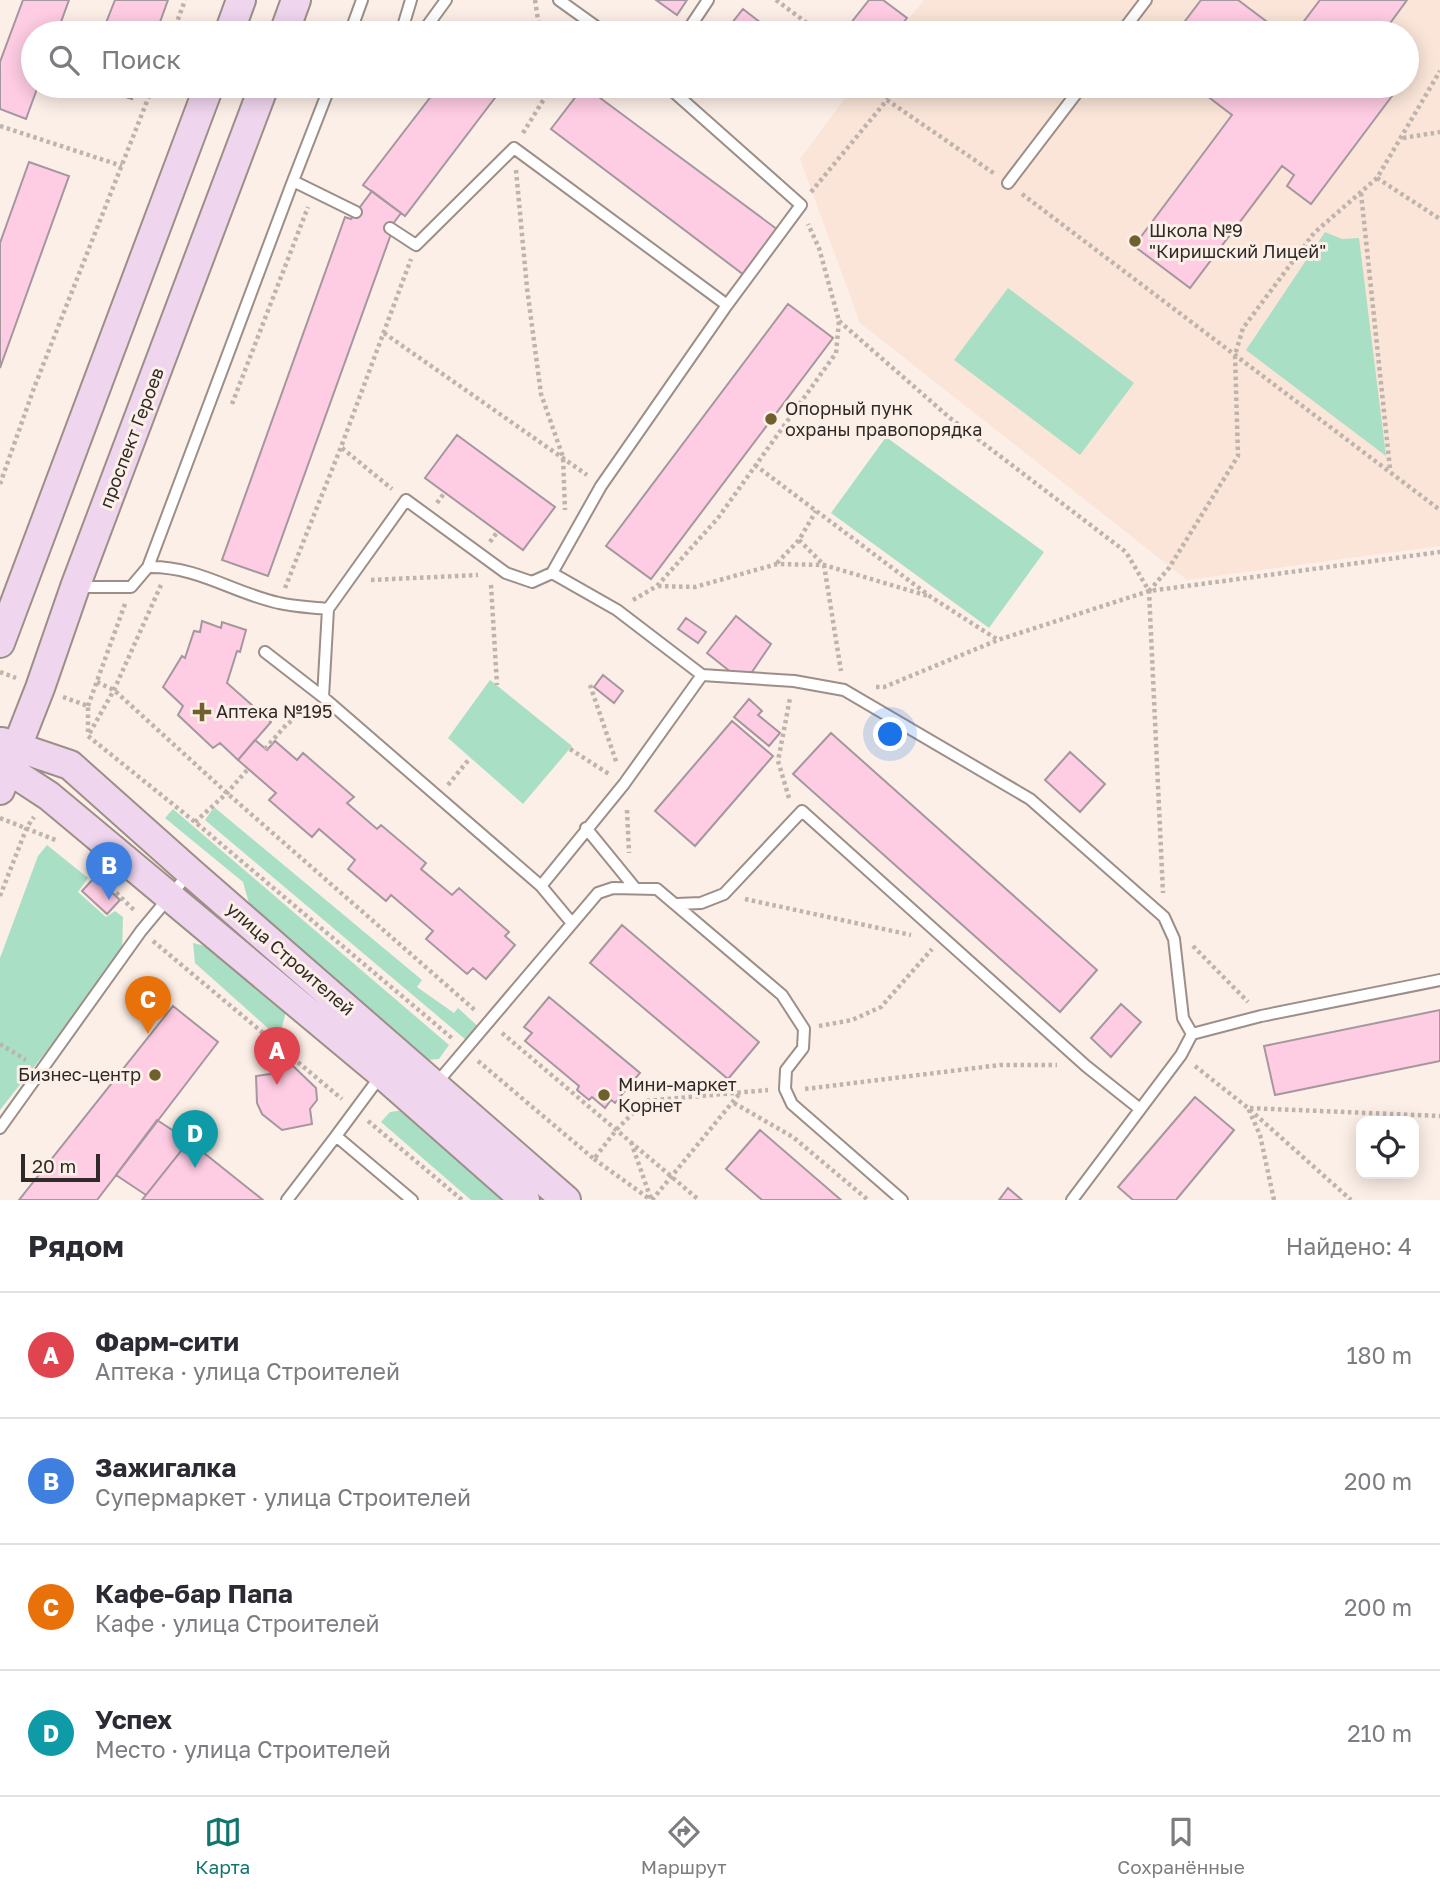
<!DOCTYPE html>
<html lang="ru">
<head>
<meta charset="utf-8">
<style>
	:root { --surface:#fff; --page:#f7f7f7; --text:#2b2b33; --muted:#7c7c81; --line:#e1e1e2; --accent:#0f766e }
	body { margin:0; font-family:"Golos Text",sans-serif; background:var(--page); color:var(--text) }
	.controls { position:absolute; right:21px; bottom:21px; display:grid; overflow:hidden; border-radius:14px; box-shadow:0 4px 18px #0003 }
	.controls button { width:63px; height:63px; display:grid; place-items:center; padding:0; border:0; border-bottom:2px solid var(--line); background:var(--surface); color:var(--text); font:35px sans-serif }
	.scale { position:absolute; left:21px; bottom:18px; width:79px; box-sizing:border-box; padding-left:7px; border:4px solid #2f2a27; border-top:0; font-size:19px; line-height:24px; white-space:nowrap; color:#2f2a27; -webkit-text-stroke:5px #fcefe7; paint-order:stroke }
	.you { position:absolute; left:891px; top:735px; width:24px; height:24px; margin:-18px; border:5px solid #fff; border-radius:50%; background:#1a73e8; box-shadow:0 0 0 10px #1a73e833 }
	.badge { display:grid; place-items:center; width:46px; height:46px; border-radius:50%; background:var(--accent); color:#fff; font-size:23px; font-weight:700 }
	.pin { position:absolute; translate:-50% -58px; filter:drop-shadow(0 2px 4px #0008) }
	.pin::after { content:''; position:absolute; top:37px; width:24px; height:21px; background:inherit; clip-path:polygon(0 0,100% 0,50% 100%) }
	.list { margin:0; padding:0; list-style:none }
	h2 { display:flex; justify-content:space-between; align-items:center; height:91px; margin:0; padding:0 28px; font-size:30px }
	h2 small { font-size:23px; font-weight:400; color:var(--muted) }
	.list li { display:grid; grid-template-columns:46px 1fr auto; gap:21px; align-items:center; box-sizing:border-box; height:126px; padding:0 28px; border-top:2px solid var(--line) }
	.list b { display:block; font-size:26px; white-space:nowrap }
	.list p { margin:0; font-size:23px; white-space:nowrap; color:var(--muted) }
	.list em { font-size:23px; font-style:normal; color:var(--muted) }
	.icon { flex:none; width:38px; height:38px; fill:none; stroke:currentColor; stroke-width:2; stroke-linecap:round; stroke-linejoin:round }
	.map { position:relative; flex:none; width:1440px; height:1200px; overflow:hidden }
	.search { position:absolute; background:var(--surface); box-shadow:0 4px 18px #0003; left:21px; right:21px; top:21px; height:77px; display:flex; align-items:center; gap:18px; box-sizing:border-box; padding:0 24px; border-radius:38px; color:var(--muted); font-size:26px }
	.sheet { height:595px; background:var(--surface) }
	nav { display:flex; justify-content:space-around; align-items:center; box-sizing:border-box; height:98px; border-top:2px solid var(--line); background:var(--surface); font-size:19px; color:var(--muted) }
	nav a { display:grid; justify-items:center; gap:4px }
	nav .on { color:var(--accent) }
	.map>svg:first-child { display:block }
</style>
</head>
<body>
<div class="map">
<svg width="1440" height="1200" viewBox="0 0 1440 1200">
	<rect width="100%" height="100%" fill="#fcefe7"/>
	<path fill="#fae5d8" d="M924,0H1440V546L1187,580L860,323L800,159L854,86H1407V33H897Z"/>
	<path fill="#a9dfc5" d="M1325,232L1342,239L1359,238L1386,456L1246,350Z
		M1008,288L1134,383L1080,455L954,360Z
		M886,437L1044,552L989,628L831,513Z
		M490,680L572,746L523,804L448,738Z
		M214,807L422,980L417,987L454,1013L458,1008L483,1031L472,1045L205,820Z
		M173,809L449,1045L439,1059L426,1060L251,910L243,882L165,818Z
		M47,845L88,878L78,892L106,917L115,911L123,917L122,955L0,1110V958L38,856Z
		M193,943L209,947L287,1008L279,1038L195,963Z
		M404,1110L502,1200H471L381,1122L390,1112Z"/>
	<path fill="#fecce3" stroke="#a5979e" stroke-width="2" d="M23,0H69L57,33H33V86H38L26,119L0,109V62Z
		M115,0H168L156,33H102Z
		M656,0H687L677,15Z
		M869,0H883L907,18L895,33H843Z
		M1201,0H1238L1282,33H1176Z
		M1320,0H1407L1383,33H1295Z
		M743,9L774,33H724Z
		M89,86H136L132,99Z
		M439,86H504L405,216L363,185Z
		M584,86L778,230L744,275L551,129Z
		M1194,86H1387L1395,92L1311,204L1287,186L1294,175L1282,166L1190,288L1134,246L1232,115Z
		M29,162L69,176L0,368V243Z
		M372,191L401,213L387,232L391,234L268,576L222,560L345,217L351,219Z
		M788,304L833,338L651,579L606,546Z
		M457,435L555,507L523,550L425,478Z
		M736,616L771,644L752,672L732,673L707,653Z
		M686,618L706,632L698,643L678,629Z
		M202,621L221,628L222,622L246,630L240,652L237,651L227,683L271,722L238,760L220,743L213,748L178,715L183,706L163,687L182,656L185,658L194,631L200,632Z
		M603,675L623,691L614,703L594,687Z
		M749,699L762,711L758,715L780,733L769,746L734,717Z
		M732,721L773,756L695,846L655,811Z
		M831,733L1097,970L1060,1012L793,774Z
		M255,740L267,750L275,741L297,760L303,753L354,797L347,803L377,829L381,825L426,863L421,869L452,895L459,888L509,932L505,936L515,945L486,979L473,968L467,974L426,939L433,931L391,895L386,901L348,869L355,860L319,829L312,837L269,800L276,793L238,760Z
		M1070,752L1105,784L1080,812L1045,780Z
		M95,877L120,900L107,914L82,891Z
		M622,925L759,1042L728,1079L590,963Z
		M549,997L640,1073L615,1103L611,1100L605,1108L592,1097L589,1100L577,1090L579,1086L525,1041L532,1033L524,1027Z
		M1121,1004L1141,1022L1111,1057L1091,1038Z
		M173,1006L218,1042L97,1200H19Z
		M1440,1010V1061L1275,1095L1264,1046Z
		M279,1064H291L316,1088L317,1100L310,1109L312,1124L282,1130L262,1114L257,1103L256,1076L270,1074Z
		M1195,1097L1234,1130L1176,1200H1133L1118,1187Z
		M157,1120L189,1141L146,1195L116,1175Z
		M760,1130L841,1200H762L726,1169Z
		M189,1141L263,1200H142Z
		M1008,1188L1022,1200H999Z"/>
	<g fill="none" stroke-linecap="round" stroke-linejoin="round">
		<defs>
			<path id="lane" d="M559,0L605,33
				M350,33L362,0
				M401,33L411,0
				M422,33L446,0
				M686,33L708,0
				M1121,33L1146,0
				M293,181L330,86
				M1008,183L1082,86
				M390,228L416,245L514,148L727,305
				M148,567L293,181L356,212
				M552,573L601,486L727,305L801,205L667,86
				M78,587H131L148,567C198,566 233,593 279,603C295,607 312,607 328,609
				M265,652L323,697
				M702,675L794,681L844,690L1030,799L1164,917L1174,939L1183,1018L1192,1034
				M586,828L635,888
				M541,886L624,784L702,675L617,610L552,573L532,582L506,573L406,500L328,609L323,697L541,886L571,922
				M677,904L701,903L724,894L802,811L1086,1066L1140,1109
				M382,1074L336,1136L412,1200
				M435,1085L598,893L613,888L657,889L782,995L804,1029L803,1048L786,1070L785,1089L792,1104L902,1200
				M0,1128L141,931L190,872
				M287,1200L336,1136
				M1072,1200L1181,1055L1192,1034L1261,1016L1440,980"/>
			<path id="secondary" d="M229,33L241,0
				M284,33L296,0
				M0,643L209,86
				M2,742L70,765L190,872L566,1200
				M0,764L49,796L382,1074L525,1200
				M0,790L40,688L75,587L264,86"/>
		</defs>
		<use href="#lane" stroke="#9c8f88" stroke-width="14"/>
		<use href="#secondary" stroke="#9c8f88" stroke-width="32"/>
		<path stroke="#beb4ad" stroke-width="4.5" stroke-dasharray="3.5 3.5" stroke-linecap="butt" d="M535,0L540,33
			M776,0L819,32
			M451,25L520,33
			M173,33L185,0
			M0,126L122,166
			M523,133L552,86
			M1403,138L1440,132
			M516,170L527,288L541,394L563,457L565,510
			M1377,178L1440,219
			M811,192L887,100L995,174
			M1361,193L1390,469
			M1022,194L1440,510
			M839,321L950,418L1126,552L1149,591L1163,893
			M384,333L587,475
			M232,404L308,207
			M342,448L392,489
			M755,465L931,597L998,640
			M0,484L34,388L153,86
			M437,503L445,492
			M799,540L824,565L841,671
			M490,542L498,531
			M777,563L799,540L816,511
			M371,580L478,575
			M161,585L114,690L88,736L195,822L453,1039
			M491,585L497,685
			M658,586L695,587L777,564L824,565L928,596
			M285,588L341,447L411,259
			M1149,591L1169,568L1238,456L1235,355L1243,328L1314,233L1377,178L1440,71
			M633,600L657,586L718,518L836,353L839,321L819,248L808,224
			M0,672L16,678
			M97,682L114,690L227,793L477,1012
			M590,685L617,764
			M876,687H884L998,640L1149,591L1440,552
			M63,697L88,706V734
			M88,706L125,604
			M265,749L286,725L308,708
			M570,749L609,774
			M448,785L470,758
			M789,798L778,761L790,698
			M627,810L629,853
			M0,818L58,841
			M195,822L227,793L248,769
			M101,878L135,911
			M0,896L27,827L34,817
			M745,899L911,935
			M153,941L342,1099
			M1193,946L1248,1002
			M819,1026L852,1020L881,1007L932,949
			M502,1033L699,1200
			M0,1044L26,1060
			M478,1061L594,1159L617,1129L645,1101L768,1090
			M1195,1066L1248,1108L1351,1200
			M805,1089L1000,1065H1057
			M734,1103L793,1137L868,1200
			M368,1121L462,1200
			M631,1142L651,1199
			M594,1159L651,1200
			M652,1200L740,1093
			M1274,1200L1260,1135L1248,1108L1440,1116"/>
		<use href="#lane" stroke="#fff" stroke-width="10"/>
		<use href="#secondary" stroke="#efd5ee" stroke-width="28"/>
	</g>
	<g fill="#70602d" stroke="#fcefe7" stroke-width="2.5">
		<circle cx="1135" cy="241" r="7"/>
		<circle cx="771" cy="419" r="7"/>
		<path d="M198.5 701.5h7v7h7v7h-7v7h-7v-7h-7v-7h7z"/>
		<circle cx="155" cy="1075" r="7"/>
		<circle cx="604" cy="1095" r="7"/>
	</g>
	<g text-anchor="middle" stroke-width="6" stroke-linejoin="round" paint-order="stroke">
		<g font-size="18" fill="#2f2a27" stroke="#fcefe7" text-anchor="start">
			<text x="1149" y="237">Школа №9<tspan x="1149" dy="21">"Киришский Лицей"</tspan></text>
			<text x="785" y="415">Опорный пунк<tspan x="785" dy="21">охраны правопорядка</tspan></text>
			<text x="216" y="718">Аптека №195</text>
			<text x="141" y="1081" text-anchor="end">Бизнес-центр</text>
			<text x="618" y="1091">Мини-маркет<tspan x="618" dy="21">Корнет</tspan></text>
		</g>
		<g font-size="18" fill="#2f2a27" stroke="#fcefe7">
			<text transform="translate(132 438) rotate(-69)" y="6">проспект Героев</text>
			<text transform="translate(290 959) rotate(41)" y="6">улица Строителей</text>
		</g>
	</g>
</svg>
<div class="controls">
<button><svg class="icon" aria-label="locate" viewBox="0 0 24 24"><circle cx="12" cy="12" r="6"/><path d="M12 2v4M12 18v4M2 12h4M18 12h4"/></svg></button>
</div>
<div class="scale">20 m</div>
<div class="you"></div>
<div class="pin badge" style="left:277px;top:1085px;background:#e0444e">A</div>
<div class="pin badge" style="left:109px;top:900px;background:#3f7fe0">B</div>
<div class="pin badge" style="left:148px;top:1034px;background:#e8710a">C</div>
<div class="pin badge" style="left:195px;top:1168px;background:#0f9aa8">D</div>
<div class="search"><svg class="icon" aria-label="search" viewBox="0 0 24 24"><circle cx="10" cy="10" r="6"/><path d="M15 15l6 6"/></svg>Поиск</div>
</div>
<section class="sheet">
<h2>Рядом<small>Найдено: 4</small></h2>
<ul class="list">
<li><span class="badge" style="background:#e0444e">A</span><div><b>Фарм-сити</b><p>Аптека · улица Строителей</p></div><em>180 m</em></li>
<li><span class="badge" style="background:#3f7fe0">B</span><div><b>Зажигалка</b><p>Супермаркет · улица Строителей</p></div><em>200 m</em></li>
<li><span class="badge" style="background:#e8710a">C</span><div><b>Кафе-бар Папа</b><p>Кафе · улица Строителей</p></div><em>200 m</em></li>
<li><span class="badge" style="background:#0f9aa8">D</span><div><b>Успех</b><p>Место · улица Строителей</p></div><em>210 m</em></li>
</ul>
</section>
<nav>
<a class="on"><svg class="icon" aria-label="map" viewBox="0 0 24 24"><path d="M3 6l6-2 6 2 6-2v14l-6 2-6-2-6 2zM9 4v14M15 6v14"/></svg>Карта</a>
<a><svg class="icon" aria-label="directions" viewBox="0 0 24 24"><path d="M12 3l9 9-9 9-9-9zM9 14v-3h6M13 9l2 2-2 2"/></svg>Маршрут</a>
<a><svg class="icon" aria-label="saved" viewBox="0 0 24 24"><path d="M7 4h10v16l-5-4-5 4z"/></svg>Сохранённые</a>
</nav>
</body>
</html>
